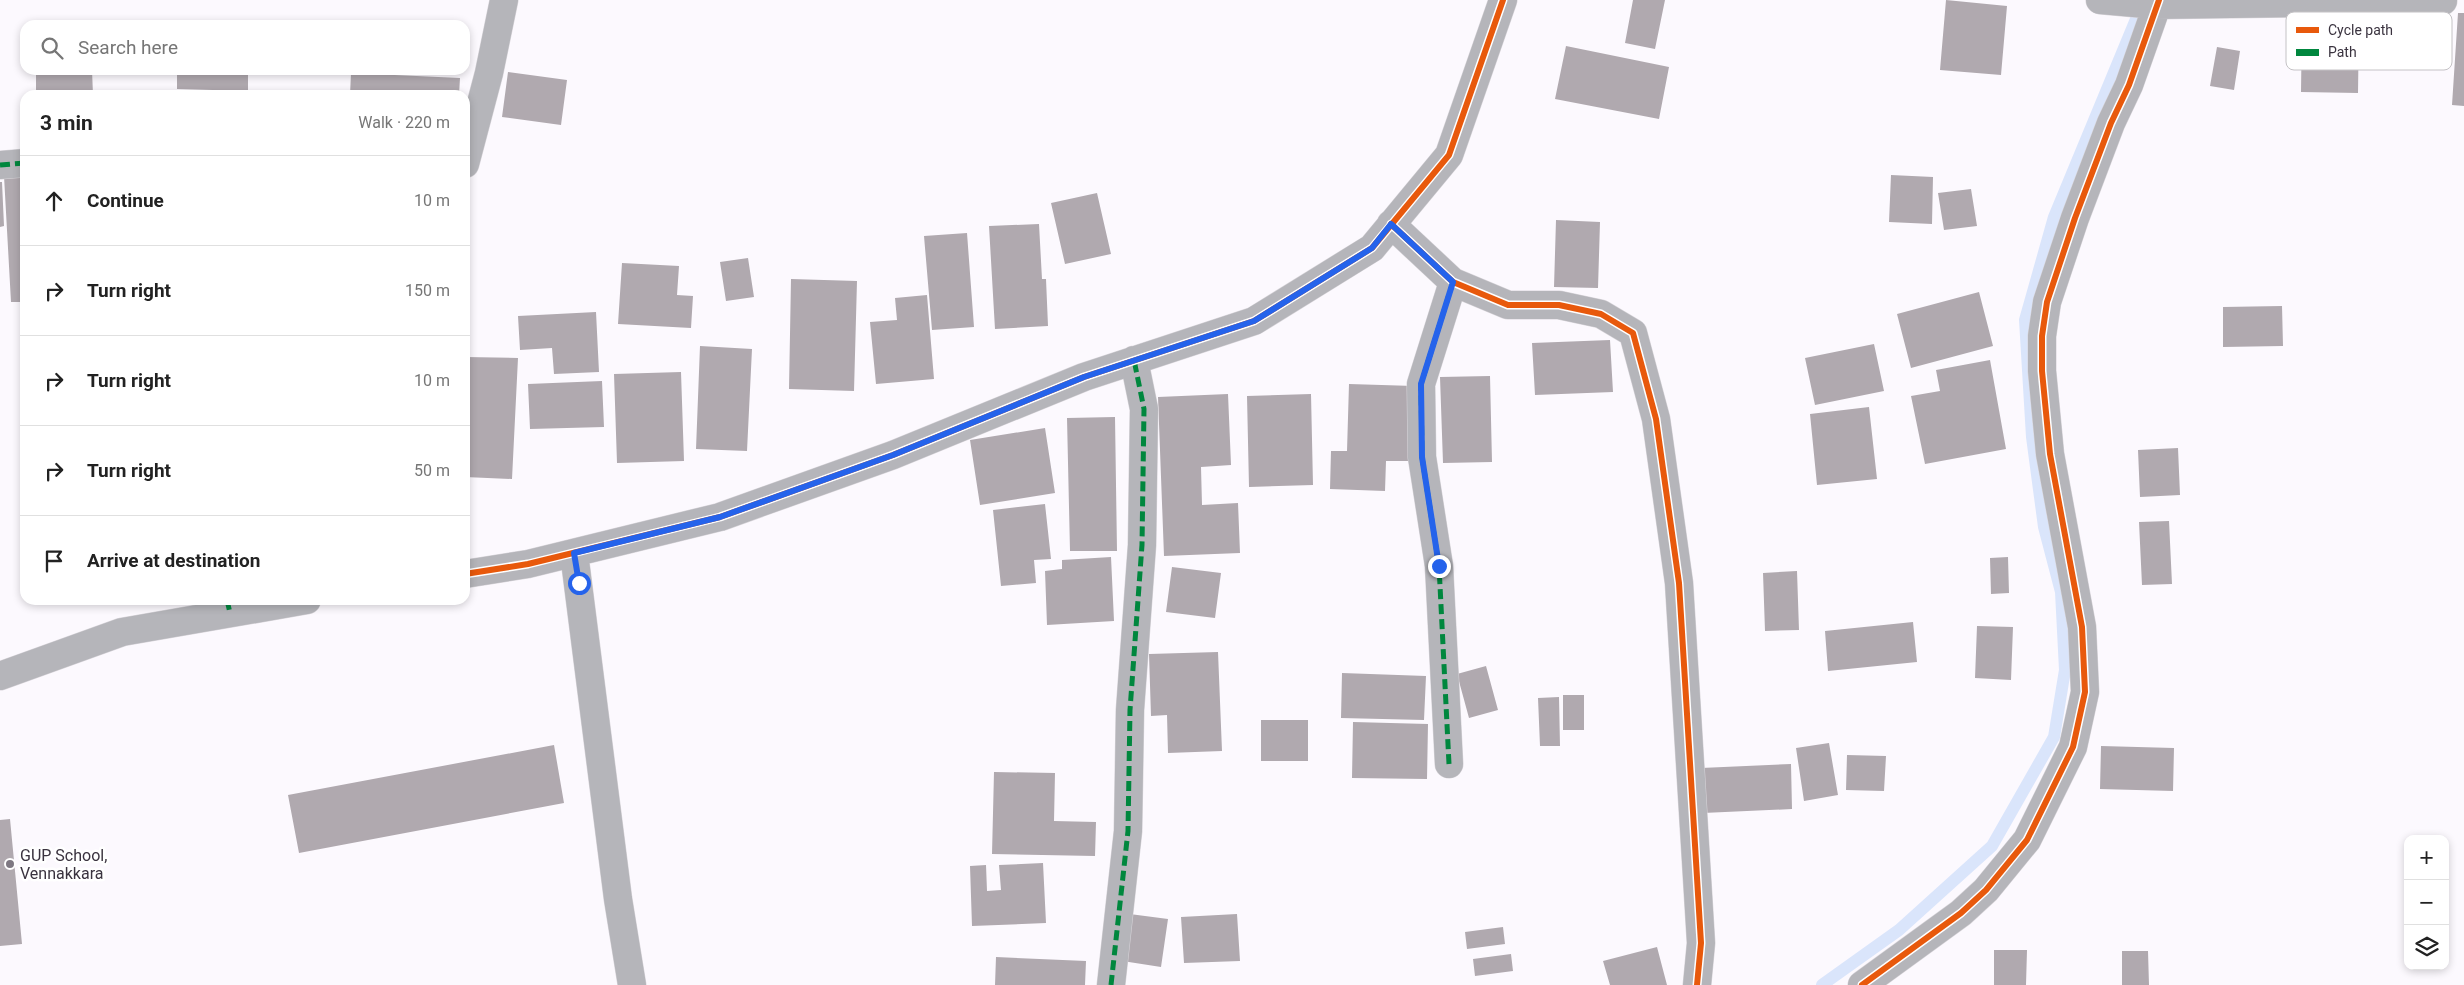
<!DOCTYPE html>
<html lang="en">
<head>
<meta charset="utf-8">
<style>
	:root { --surface:#fff; --page:#f2f2f2; --text:#222; --muted:#767676; --line:#e0e0e0 }
	body { margin:0; font-family:Roboto,sans-serif; background:var(--page); color:var(--text) }
	.controls { position:absolute; right:15px; bottom:15px; display:grid; overflow:hidden; border-radius:10px; box-shadow:0 2px 8px #0003 }
	.controls button { width:45px; height:45px; display:grid; place-items:center; padding:0; border:0; border-bottom:1px solid var(--line); background:var(--surface); color:var(--text); font:25px sans-serif }
	.stop { position:absolute; width:15px; height:15px; margin:-11px; border:4px solid #2563eb; border-radius:50%; background:#fff }
	.stop.end { background:#2563eb; border-color:#fff; box-shadow:0 1px 5px #0008 }
	.list { margin:0; padding:0; list-style:none }
	h2 { display:flex; justify-content:space-between; align-items:center; height:65px; margin:0; padding:0 20px; font-size:21px }
	h2 small { font-size:16px; font-weight:400; color:var(--muted) }
	.list li { display:grid; grid-template-columns:32px 1fr auto; gap:15px; align-items:center; box-sizing:border-box; height:90px; padding:0 20px; border-top:1px solid var(--line) }
	.list b { display:block; font-size:19px; white-space:nowrap }
	.list em { font-size:16px; font-style:normal; color:var(--muted) }
	.icon { flex:none; width:28px; height:28px; fill:none; stroke:currentColor; stroke-width:2; stroke-linecap:round; stroke-linejoin:round }
	.map { position:relative; flex:none; width:2464px; height:985px; overflow:hidden }
	.search { position:absolute; background:var(--surface); box-shadow:0 2px 8px #0003; left:20px; top:20px; width:450px; height:55px; display:flex; align-items:center; gap:12px; box-sizing:border-box; padding:0 18px; border-radius:15px; color:var(--muted); font-size:19px }
	.panel { position:absolute; background:var(--surface); box-shadow:0 2px 8px #0003; left:20px; top:90px; width:450px; height:515px; border-radius:15px }
	.map>svg:first-child { display:block }
</style>
</head>
<body>
<div class="map">
<svg width="2464" height="985" viewBox="0 0 2464 985">
	<rect width="100%" height="100%" fill="#fcf9fe"/>
	<g fill="none" stroke-linecap="round" stroke-linejoin="round">
		<path stroke="#dae5fb" stroke-width="12" d="M1822,985L1899,930L1992,846L2054,737L2065,670L2061,592L2044,527L2032,437L2025,320L2054,217L2136,19"/>
	</g>
	<path fill="#b0a9af" d="M1633,0H1665L1655,49L1625,43Z
		M1946,0L2007,6L2001,75L1940,70Z
		M2458,13H2464V106L2452,105Z
		M2302,18L2359,19L2358,93L2301,92Z
		M1566,46L1669,67L1659,119L1555,99Z
		M2217,47L2240,51L2234,90L2210,86Z
		M36,70H92L93,95H36Z
		M177,70H248V91L177,89Z
		M508,72L567,80L561,125L502,117Z
		M351,73L460,78L459,95H350Z
		M25,175V302H11L4,176Z
		M1891,175L1933,177L1932,224L1889,222Z
		M0,182H2L4,226L0,227Z
		M1971,189L1977,226L1944,230L1938,193Z
		M1097,193L1111,254L1065,264L1051,203Z
		M1556,220L1600,222L1598,288L1554,287Z
		M1039,224L1042,279H1046L1048,326L995,329L989,226Z
		M967,233L974,327L932,330L924,236Z
		M748,258L754,297L726,301L720,262Z
		M622,263L679,266L677,295L693,296L691,328L618,324Z
		M791,279L857,281L854,391L789,389Z
		M1979,292L1993,346L1911,368L1897,314Z
		M927,295L934,379L876,384L870,322L897,320L895,298Z
		M2282,306L2283,346L2223,347V307Z
		M596,312L599,372L554,374L552,348L520,350L518,316Z
		M1610,340L1613,392L1535,395L1532,343Z
		M1874,344L1884,391L1815,405L1805,358Z
		M700,346L752,349L747,451L696,449Z
		M465,357L518,358L512,479L465,477Z
		M1990,360L2006,449L1925,464L1911,396L1940,391L1936,370Z
		M681,372L684,461L617,463L614,374Z
		M1490,376L1492,462L1443,463L1440,377Z
		M602,381L604,427L530,429L528,384Z
		M1349,384L1414,386L1412,461H1386L1385,491L1330,489L1331,451H1347Z
		M1228,394L1231,465L1201,467L1202,505L1238,503L1240,553L1164,556L1158,397Z
		M1311,394L1313,485L1249,487L1247,396Z
		M1869,407L1877,479L1817,485L1810,414Z
		M1115,417L1117,551H1070L1067,418Z
		M1045,428L1055,493L980,505L970,440Z
		M2178,448L2180,495L2140,497L2138,450Z
		M1045,504L1051,559L1034,560L1036,583L1001,586L993,510Z
		M2169,521L2172,584L2142,585L2139,522Z
		M1111,557L1114,621L1047,625L1045,571L1062,569V560Z
		M2008,557L2009,593L1991,594L1990,558Z
		M1172,567L1221,573L1215,618L1166,612Z
		M1797,571L1799,630L1765,631L1763,573Z
		M1913,622L1917,662L1828,671L1825,631Z
		M1977,626L2013,627L2011,680L1975,678Z
		M1218,652L1222,751L1168,753L1167,715L1151,716L1149,654Z
		M1486,666L1498,710L1469,718L1457,674Z
		M1342,673L1426,676L1424,720L1341,718Z
		M1563,695H1584V730H1563Z
		M1559,697L1560,746H1540L1538,698Z
		M1261,720H1308V761H1261Z
		M1353,722L1428,724L1427,779L1352,778Z
		M1829,743L1838,795L1804,801L1796,748Z
		M554,745L564,803L299,853L288,795Z
		M2101,746L2174,748L2173,791L2100,789Z
		M1847,755L1886,756L1884,791L1846,790Z
		M1791,764L1792,809L1703,813L1701,768Z
		M994,772L1055,773L1054,821L1096,822L1095,856L992,854Z
		M10,819L22,944L0,946V820Z
		M1043,863L1046,923L972,926L970,866L986,865L987,891L1001,890L999,865Z
		M1122,913L1168,919L1161,967L1116,960Z
		M1237,914L1240,961L1184,963L1181,917Z
		M1503,927L1505,944L1467,949L1465,932Z
		M1657,947L1667,985H1610L1603,961Z
		M1994,950H2027L2026,985H1994Z
		M2122,951H2148L2149,985H2122Z
		M1511,954L1513,971L1475,976L1473,959Z
		M996,957L1086,961L1085,985H995Z"/>
	<g fill="none" stroke-linecap="round" stroke-linejoin="round">
		<defs>
			<path id="minor" d="M2100,0L2156,5L2443,1
				M465,164L489,73L504,0
				M0,165L25,163
				M1391,224L1453,282L1508,305H1559L1601,314L1633,333L1656,419L1679,583L1701,943L1697,985
				M574,553L618,899L632,985
				M465,574L528,564L720,517L893,455L1084,377L1254,321L1372,248L1449,155L1503,0
				M0,676L122,632L307,600
				M1449,764L1439,566L1422,457L1421,384L1453,282
				M1111,985L1128,831L1130,710L1142,545L1144,409L1134,360
				M1862,985L1961,913L1986,890L2027,840L2073,747L2085,692L2082,627L2050,454L2042,371V336L2047,302L2075,218L2111,123L2129,85L2159,0"/>
		</defs>
		<use href="#minor" stroke="#d9d6db" stroke-width="29"/>
		<use href="#minor" stroke="#b5b5ba" stroke-width="28"/>
		<path stroke="#00873e" stroke-width="5" stroke-dasharray="10 5" stroke-linecap="butt" d="M0,165L25,163
			M227,600L230,613
			M1449,764L1439,566L1422,457L1421,384L1453,282
			M1111,985L1128,831L1130,710L1142,545L1144,409L1134,360"/>
		<defs>
			<path id="cycleway" d="M1391,224L1453,282L1508,305H1559L1601,314L1633,333L1656,419L1679,583L1701,943L1697,985
				M465,574L528,564L720,517L893,455L1084,377L1254,321L1372,248L1449,155L1503,0
				M1862,985L1961,913L1986,890L2027,840L2073,747L2085,692L2082,627L2050,454L2042,371V336L2047,302L2075,218L2111,123L2129,85L2159,0"/>
		</defs>
		<use href="#cycleway" stroke="#fff" stroke-width="9"/>
		<use href="#cycleway" stroke="#e8590c" stroke-width="6"/>
	</g>
	<g fill="none" stroke-linecap="round" stroke-linejoin="round">
		<path stroke="#2563eb" stroke-width="6" d="M579,583L574,553L720,517L893,455L1084,377L1254,321L1372,248L1391,224L1453,282L1421,384L1422,457L1439,566"/>
	</g>
	<circle fill="#7e7882" stroke="#fff" stroke-width="2" cx="10" cy="864" r="5"/>
	<g text-anchor="middle" stroke-width="5" stroke-linejoin="round" paint-order="stroke">
		<g font-size="16" fill="#3a333f" stroke="#fff" text-anchor="start">
			<text x="20" y="861">GUP School,<tspan x="20" dy="18">Vennakkara</tspan></text>
		</g>
	</g>
	<rect x="2286" y="12" width="166" height="58" rx="8" fill="#fff" stroke="#c4c2c5" stroke-width="1"/>
	<rect x="2296" y="27" width="23" height="6" fill="#e8590c"/>
	<rect x="2296" y="49" width="23" height="7" fill="#00873e"/>
	<g font-size="14" fill="#3a333f">
		<text x="2328" y="35">Cycle path</text>
		<text x="2328" y="57">Path</text>
	</g>
</svg>
<div class="controls">
<button>+</button>
<button>−</button>
<button><svg class="icon" aria-label="layers" viewBox="0 0 24 24"><path d="M12 4l9 5-9 5-9-5zM3 14l9 5 9-5"/></svg></button>
</div>
<div class="stop" style="left:579px;top:583px"></div>
<div class="stop end" style="left:1439px;top:566px"></div>
<div class="search"><svg class="icon" aria-label="search" viewBox="0 0 24 24"><circle cx="10" cy="10" r="6"/><path d="M15 15l6 6"/></svg>Search here</div>
<section class="panel">
<h2>3 min<small>Walk · 220 m</small></h2>
<ul class="list">
<li><svg class="icon" aria-label="ahead" viewBox="0 0 24 24"><path d="M12 20V5M6 11l6-6 6 6"/></svg><div><b>Continue</b></div><em>10 m</em></li>
<li><svg class="icon" aria-label="right" viewBox="0 0 24 24"><path d="M7 20v-9h11M14 6l5 5-5 5"/></svg><div><b>Turn right</b></div><em>150 m</em></li>
<li><svg class="icon" aria-label="right" viewBox="0 0 24 24"><path d="M7 20v-9h11M14 6l5 5-5 5"/></svg><div><b>Turn right</b></div><em>10 m</em></li>
<li><svg class="icon" aria-label="right" viewBox="0 0 24 24"><path d="M7 20v-9h11M14 6l5 5-5 5"/></svg><div><b>Turn right</b></div><em>50 m</em></li>
<li><svg class="icon" aria-label="arrive" viewBox="0 0 24 24"><path d="M6 21V4h12l-3 4 3 4H6"/></svg><div><b>Arrive at destination</b></div></li>
</ul>
</section>
</div>
</body>
</html>
